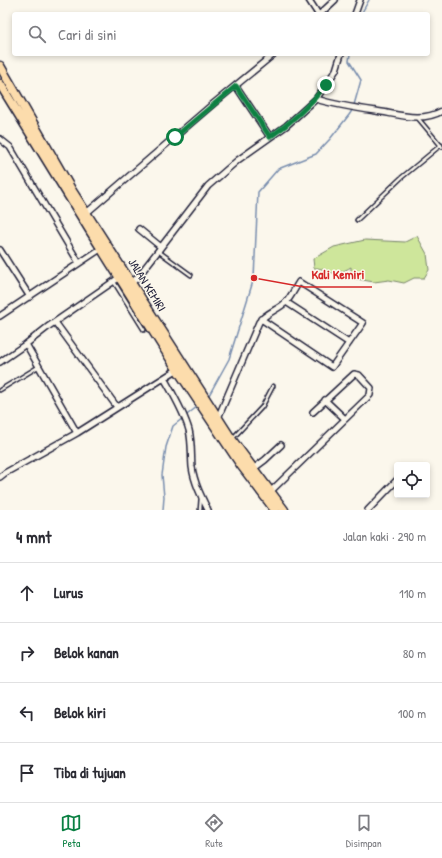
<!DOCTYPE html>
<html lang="id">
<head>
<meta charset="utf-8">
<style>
	:root { --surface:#fff; --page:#f2f2f3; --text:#2b2b33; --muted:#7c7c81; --line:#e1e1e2; --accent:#0b8043 }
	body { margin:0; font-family:"Patrick Hand",sans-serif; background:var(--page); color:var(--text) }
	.controls { position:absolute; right:12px; bottom:12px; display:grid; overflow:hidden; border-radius:4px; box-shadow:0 2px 6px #0003 }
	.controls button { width:36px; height:36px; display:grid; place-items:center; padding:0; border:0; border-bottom:1px solid var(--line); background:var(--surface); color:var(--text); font:20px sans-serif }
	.stop { position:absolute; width:12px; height:12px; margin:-9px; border:3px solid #0b8043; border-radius:50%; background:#fff }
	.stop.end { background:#0b8043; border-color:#fff; box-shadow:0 1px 4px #0008 }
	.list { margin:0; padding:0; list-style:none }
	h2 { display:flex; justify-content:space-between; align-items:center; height:52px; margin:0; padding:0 16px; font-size:17px }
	h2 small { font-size:13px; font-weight:400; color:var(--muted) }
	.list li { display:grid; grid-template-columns:26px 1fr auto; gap:12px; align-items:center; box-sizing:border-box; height:60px; padding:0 16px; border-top:1px solid var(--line) }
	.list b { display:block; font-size:15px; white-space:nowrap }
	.list em { font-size:13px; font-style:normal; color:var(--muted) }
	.icon { flex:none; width:22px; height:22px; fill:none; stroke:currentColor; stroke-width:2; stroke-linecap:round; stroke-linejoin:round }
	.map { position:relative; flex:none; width:442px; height:510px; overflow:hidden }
	.search { position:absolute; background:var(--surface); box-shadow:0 2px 6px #0003; left:12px; right:12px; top:12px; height:44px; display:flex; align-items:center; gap:10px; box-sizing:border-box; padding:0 14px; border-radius:4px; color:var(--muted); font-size:15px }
	.sheet { height:292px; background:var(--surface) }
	nav { display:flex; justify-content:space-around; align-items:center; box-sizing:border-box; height:56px; border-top:1px solid var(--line); background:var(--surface); font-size:11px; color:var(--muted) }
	nav a { display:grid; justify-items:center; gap:2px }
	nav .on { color:var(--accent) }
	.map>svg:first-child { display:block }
</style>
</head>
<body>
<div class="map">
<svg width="442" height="510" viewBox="0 0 442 510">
	<rect width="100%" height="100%" fill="#fbf7ec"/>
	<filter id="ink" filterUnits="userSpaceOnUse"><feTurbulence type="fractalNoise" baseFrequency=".025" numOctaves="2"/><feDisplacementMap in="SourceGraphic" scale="8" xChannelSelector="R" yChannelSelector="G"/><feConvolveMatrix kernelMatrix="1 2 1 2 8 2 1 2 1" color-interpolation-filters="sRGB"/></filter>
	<g filter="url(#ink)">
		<path fill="#cee69b" stroke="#78846b" d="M417,236L427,254L429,270L424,278H414L404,283L389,280L374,282L351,278V267C344,271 337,275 329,272C323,270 323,268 314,268L313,259L334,247L365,240L405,242Z"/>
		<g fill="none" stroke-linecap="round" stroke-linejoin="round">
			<path stroke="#788dae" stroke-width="1.5" d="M361,14L369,0
				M350,54L349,61L361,80L354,105
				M208,397L229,359L254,278L258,192L278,169L316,154L330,139L349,115L353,109
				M163,510L164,497L162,475L166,447L173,426L198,406"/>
			<defs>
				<path id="service" d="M417,117L442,147
					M357,220L401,178L441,145
					M158,251L191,275
					M114,282L144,330
					M0,390L38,367
					M232,439L262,407L273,386
					M200,510L201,497"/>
				<path id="minor" d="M309,0L318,14
					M320,14L335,0
					M355,14L360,0
					M236,86L270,137
					M316,99C336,105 355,108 376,111C397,114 421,123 442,111
					M0,139L10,147L79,263
					M84,215L213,104L274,54
					M139,229L161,247
					M0,250L30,297
					M130,284L137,278L158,251L208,186L238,160L286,126L316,99L336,70L341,54
					M286,302L349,343
					M0,316L102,248
					M55,322L117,407
					M0,362L26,344
					M164,378C173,394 184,412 189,430C192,442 191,455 192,467C194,482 201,496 208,510
					M325,400L344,418
					M218,418L259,322C267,312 278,310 286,302C291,297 295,288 299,282L363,323L332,367L261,319
					M77,433L26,344L49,326L120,277
					M253,469L265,460L281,445
					M0,477L5,473L77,433L178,369
					M270,492L370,395L371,388L359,375L354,374L313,412
					M368,510L397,480"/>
				<path id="trunk" d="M0,66L72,191L124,272L232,440L284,510
					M0,84L91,232L177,369L241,465L275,510"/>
			</defs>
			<use href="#service" stroke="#22223b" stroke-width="5.5"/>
			<use href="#minor" stroke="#22223b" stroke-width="8"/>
			<use href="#trunk" stroke="#22223b" stroke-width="11"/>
			<use href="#service" stroke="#fbf7ec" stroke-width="2.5"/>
			<use href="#minor" stroke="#fbf7ec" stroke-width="5"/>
			<use href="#trunk" stroke="#fcdcac" stroke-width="8"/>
		</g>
	</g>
	<g fill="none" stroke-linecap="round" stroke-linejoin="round" filter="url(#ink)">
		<path stroke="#0b8043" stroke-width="5" d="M175,137L236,86L270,137C291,123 310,105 326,85"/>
	</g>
	<g text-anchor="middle" stroke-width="3" stroke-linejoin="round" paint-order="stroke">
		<g font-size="12" fill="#22223b" stroke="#fbf7ec">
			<text transform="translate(147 285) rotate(58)" y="4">JALAN KEMIRI</text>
		</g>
	</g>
	<path fill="none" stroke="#d62828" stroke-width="1.5" d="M254 278L304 287H372"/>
	<circle fill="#d62828" stroke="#fbf7ec" stroke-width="1.5" cx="254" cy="278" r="4"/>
	<g font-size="13" text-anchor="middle" font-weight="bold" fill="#d62828" stroke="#fbf7ec" stroke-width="3" stroke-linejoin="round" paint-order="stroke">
		<text x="338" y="279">Kali Kemiri</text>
	</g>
</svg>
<div class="controls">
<button><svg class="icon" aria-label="locate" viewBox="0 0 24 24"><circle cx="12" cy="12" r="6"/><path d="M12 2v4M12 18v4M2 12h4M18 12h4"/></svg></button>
</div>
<div class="stop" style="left:175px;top:137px"></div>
<div class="stop end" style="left:326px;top:85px"></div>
<div class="search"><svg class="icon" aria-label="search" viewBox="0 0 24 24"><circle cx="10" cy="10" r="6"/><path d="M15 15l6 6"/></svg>Cari di sini</div>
</div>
<section class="sheet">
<h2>4 mnt<small>Jalan kaki · 290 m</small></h2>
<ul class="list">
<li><svg class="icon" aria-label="ahead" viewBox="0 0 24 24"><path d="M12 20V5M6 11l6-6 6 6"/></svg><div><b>Lurus</b></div><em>110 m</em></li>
<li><svg class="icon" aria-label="right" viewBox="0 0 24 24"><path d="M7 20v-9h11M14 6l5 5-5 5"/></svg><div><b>Belok kanan</b></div><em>80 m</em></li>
<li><svg class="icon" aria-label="left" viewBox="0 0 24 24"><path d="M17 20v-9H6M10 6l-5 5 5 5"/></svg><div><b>Belok kiri</b></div><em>100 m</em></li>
<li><svg class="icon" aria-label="arrive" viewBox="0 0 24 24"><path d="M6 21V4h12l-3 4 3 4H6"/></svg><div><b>Tiba di tujuan</b></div></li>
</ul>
</section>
<nav>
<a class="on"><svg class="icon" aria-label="map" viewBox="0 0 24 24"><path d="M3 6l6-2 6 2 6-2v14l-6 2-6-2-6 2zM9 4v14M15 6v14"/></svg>Peta</a>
<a><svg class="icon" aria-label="directions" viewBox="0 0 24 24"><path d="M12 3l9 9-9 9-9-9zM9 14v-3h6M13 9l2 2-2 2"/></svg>Rute</a>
<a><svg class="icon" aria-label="saved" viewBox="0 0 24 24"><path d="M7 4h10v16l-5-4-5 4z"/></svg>Disimpan</a>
</nav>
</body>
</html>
